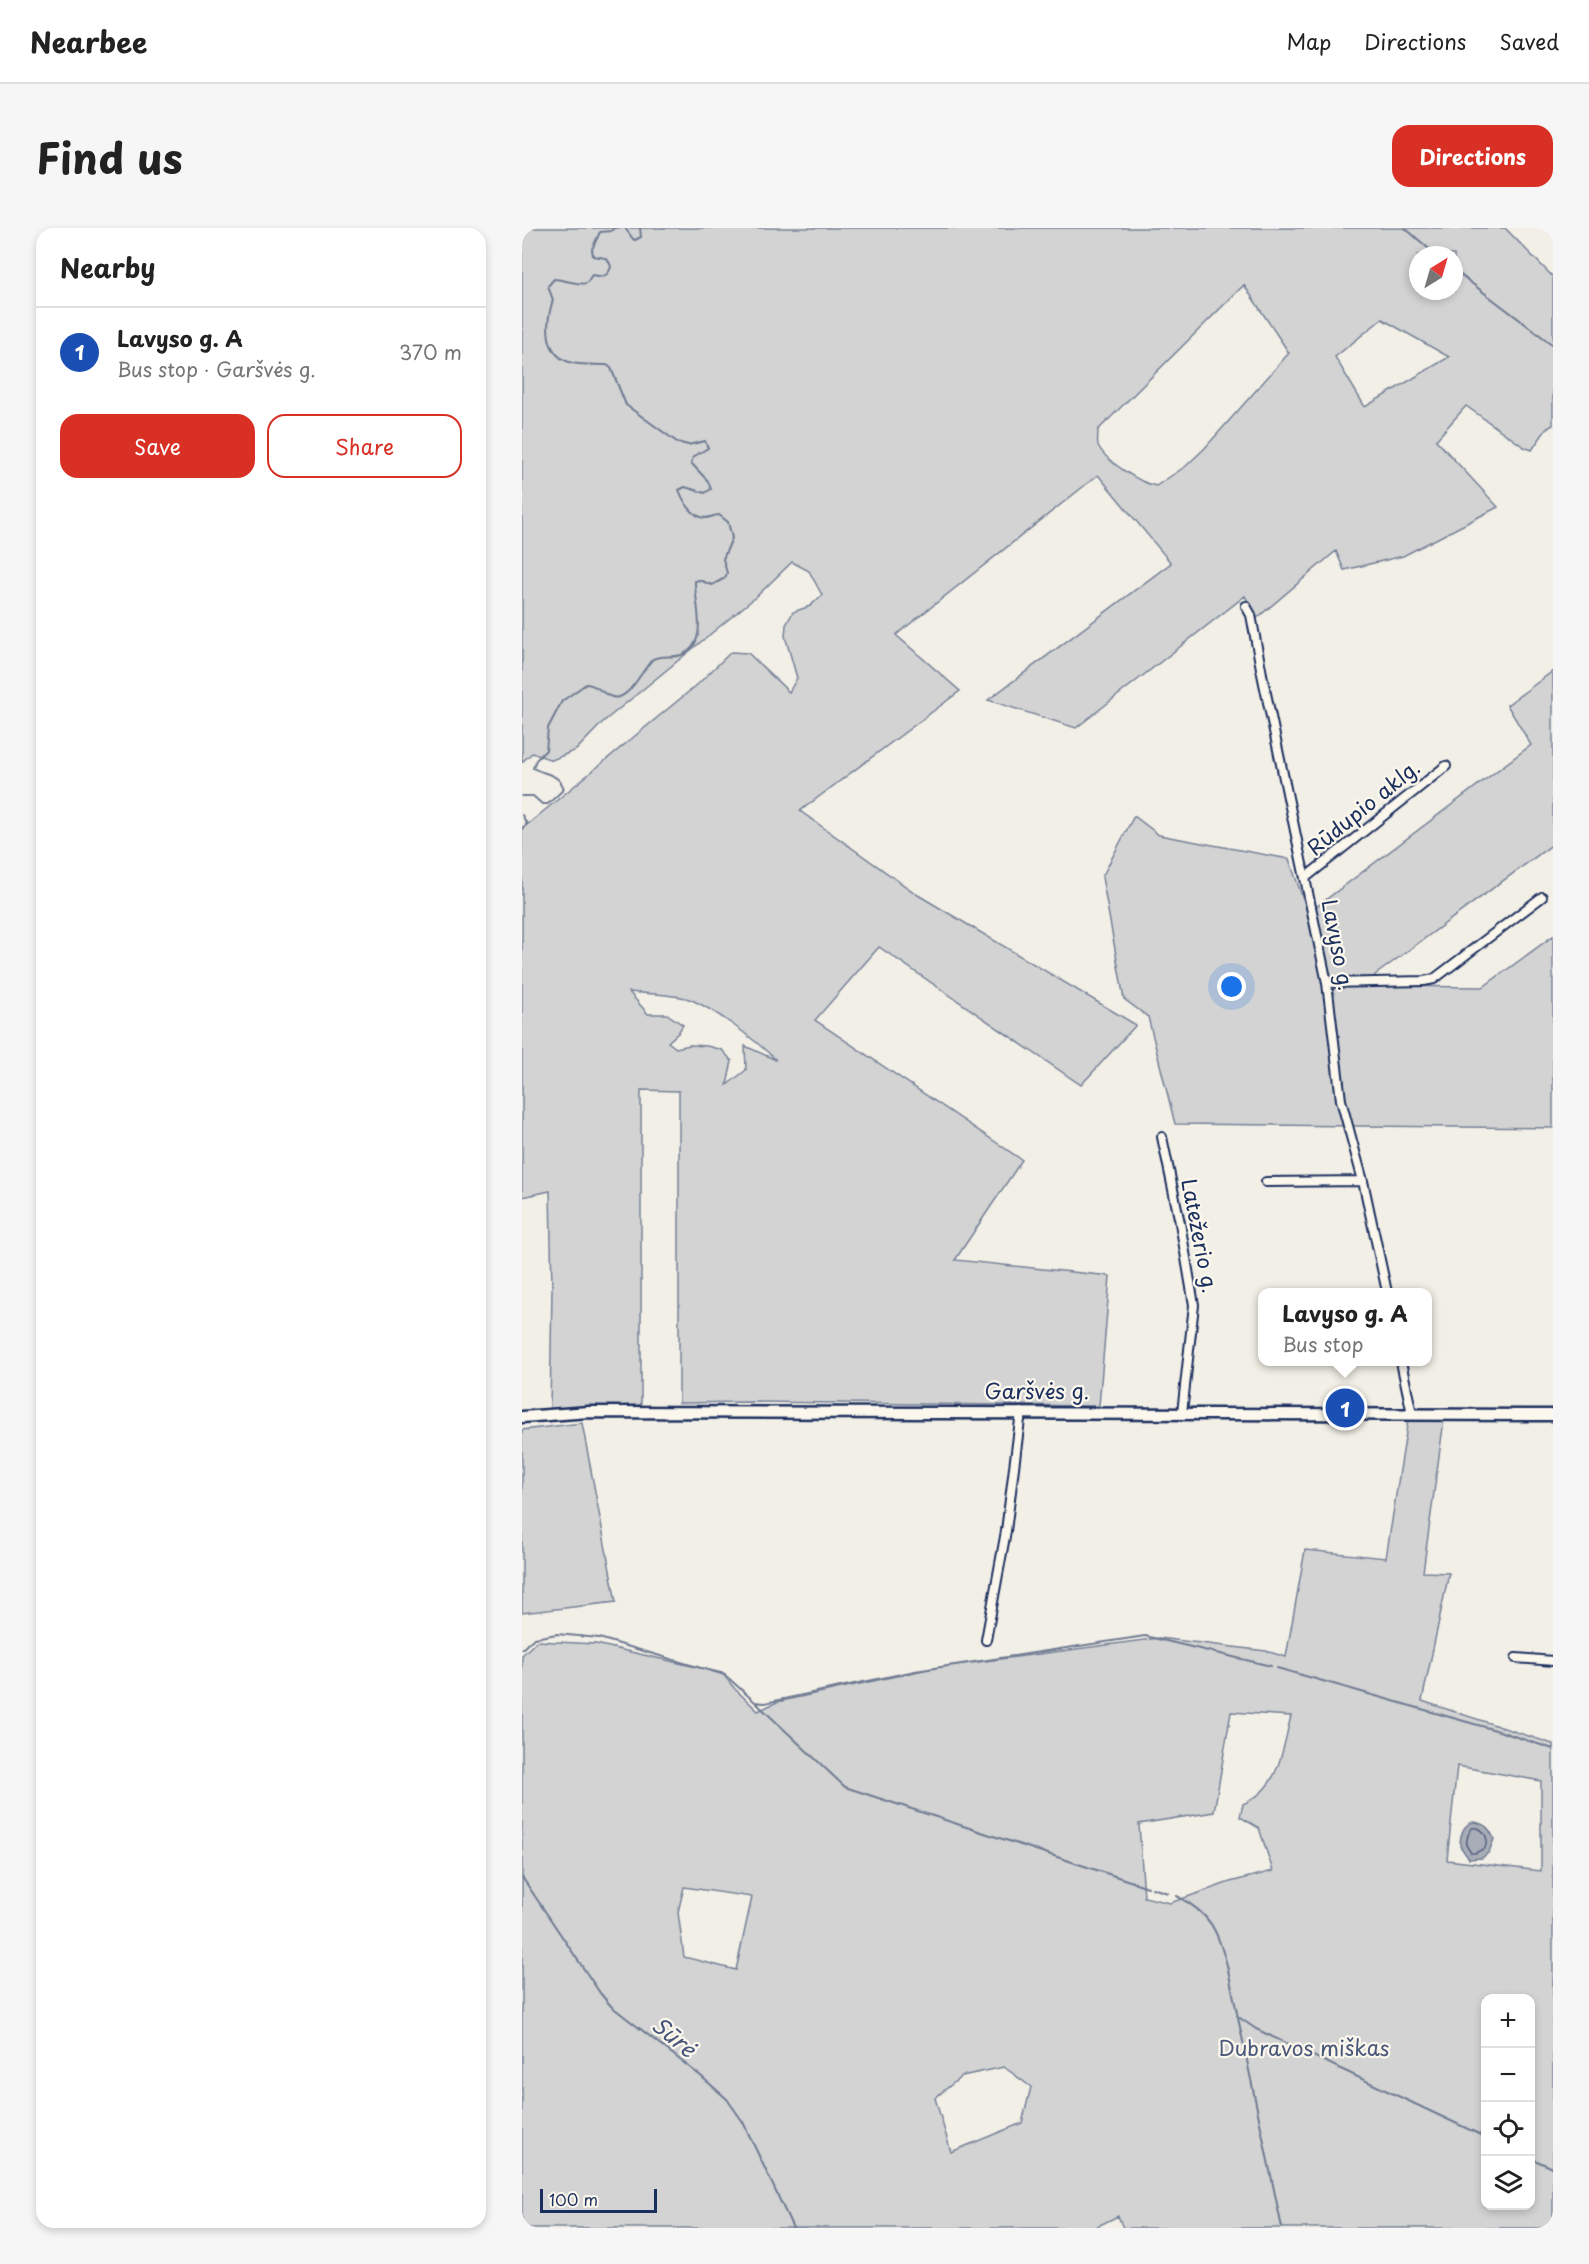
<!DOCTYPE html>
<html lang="en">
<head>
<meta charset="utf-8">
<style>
	:root { --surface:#fff; --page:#f6f6f6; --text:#222; --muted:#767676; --line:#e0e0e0; --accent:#d93025 }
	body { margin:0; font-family:"Playpen Sans",sans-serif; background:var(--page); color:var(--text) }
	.controls { position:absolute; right:18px; bottom:18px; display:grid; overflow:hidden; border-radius:12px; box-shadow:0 3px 9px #0003 }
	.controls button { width:54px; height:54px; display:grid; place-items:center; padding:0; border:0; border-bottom:2px solid var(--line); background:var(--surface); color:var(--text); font:30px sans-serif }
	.compass { position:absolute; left:887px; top:18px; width:54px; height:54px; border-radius:50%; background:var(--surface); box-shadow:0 3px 9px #0003; rotate:37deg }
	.scale { position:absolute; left:18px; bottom:15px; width:117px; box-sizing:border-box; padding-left:6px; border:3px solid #1b2f5e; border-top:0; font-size:16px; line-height:21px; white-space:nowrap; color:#1b2f5e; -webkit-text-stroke:4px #fbf7ec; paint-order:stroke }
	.you { position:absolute; left:710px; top:759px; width:21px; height:21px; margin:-15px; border:4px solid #fff; border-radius:50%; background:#1a73e8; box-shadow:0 0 0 9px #1a73e833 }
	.badge { display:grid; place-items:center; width:39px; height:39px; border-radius:50%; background:var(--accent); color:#fff; font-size:20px; font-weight:700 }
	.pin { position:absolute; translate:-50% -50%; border:3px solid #fff; box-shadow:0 2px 6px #0006 }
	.popup { position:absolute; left:736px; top:1060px; width:174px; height:78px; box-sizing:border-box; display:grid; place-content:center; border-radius:12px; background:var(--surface); filter:drop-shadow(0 2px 4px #0005); font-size:20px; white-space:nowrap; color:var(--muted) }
	.popup b { font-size:22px; color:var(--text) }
	.popup::after { content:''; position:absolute; left:50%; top:100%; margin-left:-12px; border:12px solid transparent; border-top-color:var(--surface) }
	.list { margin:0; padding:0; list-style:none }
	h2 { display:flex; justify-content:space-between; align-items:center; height:78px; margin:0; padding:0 24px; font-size:26px }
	h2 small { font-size:20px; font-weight:400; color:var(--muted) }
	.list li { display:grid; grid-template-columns:39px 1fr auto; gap:18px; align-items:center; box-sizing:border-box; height:90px; padding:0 24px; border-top:2px solid var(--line) }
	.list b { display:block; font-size:22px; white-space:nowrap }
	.list p { margin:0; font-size:20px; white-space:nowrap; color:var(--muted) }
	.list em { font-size:20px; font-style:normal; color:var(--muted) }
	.actions { display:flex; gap:12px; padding:18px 24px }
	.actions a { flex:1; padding:14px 0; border:2px solid var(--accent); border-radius:18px; text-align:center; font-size:21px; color:var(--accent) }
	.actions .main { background:var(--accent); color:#fff }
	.icon { flex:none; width:33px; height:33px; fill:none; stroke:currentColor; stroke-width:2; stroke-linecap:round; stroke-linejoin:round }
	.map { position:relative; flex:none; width:1031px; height:2000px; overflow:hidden; border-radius:18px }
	header { display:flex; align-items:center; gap:36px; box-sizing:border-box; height:84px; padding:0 30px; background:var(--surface); border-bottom:2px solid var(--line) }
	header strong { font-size:28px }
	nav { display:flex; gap:33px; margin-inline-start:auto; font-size:21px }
	.intro { display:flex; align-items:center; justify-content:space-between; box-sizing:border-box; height:144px; padding:0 36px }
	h1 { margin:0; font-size:42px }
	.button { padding:15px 27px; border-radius:18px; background:var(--accent); color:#fff; font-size:21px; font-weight:700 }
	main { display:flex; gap:36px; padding:0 36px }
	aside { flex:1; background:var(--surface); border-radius:18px; box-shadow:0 3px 9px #0003 }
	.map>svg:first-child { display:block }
</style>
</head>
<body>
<header>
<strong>Nearbee</strong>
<nav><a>Map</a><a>Directions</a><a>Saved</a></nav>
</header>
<div class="intro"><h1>Find us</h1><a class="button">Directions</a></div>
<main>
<aside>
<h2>Nearby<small></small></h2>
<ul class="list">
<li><span class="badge" style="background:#1a4fb4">1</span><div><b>Lavyso g. A</b><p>Bus stop · Garšvės g.</p></div><em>370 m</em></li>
</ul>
<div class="actions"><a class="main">Save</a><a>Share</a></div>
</aside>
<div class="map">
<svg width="1031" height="2000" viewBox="0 0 1031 2000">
	<rect width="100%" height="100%" fill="#f2efe6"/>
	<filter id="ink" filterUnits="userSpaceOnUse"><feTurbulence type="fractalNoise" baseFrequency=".0167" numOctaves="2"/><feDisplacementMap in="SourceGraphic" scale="12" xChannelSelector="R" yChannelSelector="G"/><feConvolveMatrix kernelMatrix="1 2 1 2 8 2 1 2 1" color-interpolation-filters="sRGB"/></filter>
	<g filter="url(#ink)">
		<path fill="#d2d3d2" stroke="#768198" stroke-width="1.5" fill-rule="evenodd" d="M0,0H983L1031,49V197L1025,200L1010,222L1002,219L944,178L914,212L976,279L881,328L822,342L814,323L735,390L723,368L554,500L466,472L649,335L576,247L374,407L438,463L278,583L396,667L614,797L559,857L357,719L293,792L500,932L433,1032L588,1048L577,1178L226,1174L157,1175V863L119,862V1177L28,1181L30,1062L28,963L0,969V601L176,456L209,424L226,425L267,464L275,450L263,408L264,397L271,384L288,378L300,367L287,343L270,334L235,368L81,494L54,522L30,532L10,525L0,534ZM896,27H932V63H896ZM722,57L767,125L682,221L664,238L634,258C618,255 583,233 576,217C575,213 576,206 576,202ZM860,91L927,129L843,179L813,129ZM107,764C124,766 150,766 167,771C191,780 235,813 254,832L223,818L224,842L205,857L210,833L200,822L185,818L168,817L154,820L146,814L156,805L161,797L145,786H126Z
			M1031,443V616L853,747L854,758L961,759L1031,708V900L653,896L626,789L602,771L580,649L612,588L637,607L767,631L786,685L1009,517L985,477Z
			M886,1192H922L901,1344L927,1345L900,1473L1031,1516V2000H601L596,1988L572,2000H0V1427L15,1413L74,1416L200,1445L213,1461L236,1483L255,1474L411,1440L637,1410L744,1423L764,1429L783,1322L864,1330ZM709,1484L769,1488C760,1523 758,1560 721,1576L718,1589L737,1600L751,1643L708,1654L648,1675L622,1669L617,1596L692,1584ZM935,1538L1019,1553V1643L925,1632ZM162,1659L230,1669L214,1742L162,1729L156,1684ZM963,1770H1008V1978H963ZM482,1839L509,1859L500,1895L429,1924L413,1870L440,1848Z
			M60,1195L94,1374L0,1385V1202Z"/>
		<path fill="#a9adb7" stroke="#707b93" stroke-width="1.5" d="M951,1594C963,1595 968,1601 972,1611L967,1624L960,1630L947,1631L938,1618C938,1608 941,1597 951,1594Z"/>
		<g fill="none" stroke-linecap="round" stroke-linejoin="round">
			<path stroke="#546182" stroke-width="1.5" d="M950,1600C958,1599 963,1604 965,1612L963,1620L953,1625H949L944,1617L946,1607Z"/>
			<path stroke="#707b93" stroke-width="2" d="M103,0L111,11L113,12L119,9L118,0
				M883,0L914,27
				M932,42L1031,117
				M0,568H11L20,576H26L42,561C37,545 23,547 11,540L14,532L24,522L26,500L40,473L64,456C75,456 80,466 90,469C107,474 120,441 131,431C140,427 150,430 159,427C189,416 172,374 173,353L177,352L190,357L203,350L205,345L201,331L210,310L206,294L197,287C193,287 187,290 183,290C170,289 161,272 157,262L163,259L183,265L189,261L186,253L169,235L171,229L186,220L183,213L166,217L155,214L104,177L89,140L85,137C72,136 59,138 47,134C21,125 24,93 31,72L26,58L32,51C39,51 61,58 64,55C67,53 68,49 70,47C80,49 85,50 89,39C86,28 81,30 71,28L70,21L78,4L89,3L93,0
				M0,587L5,596L0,600
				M0,1421L12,1410L35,1406L77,1410L203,1447L233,1474L243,1475L393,1443L623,1408L749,1438
				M755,1440L977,1503L1031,1521
				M234,1475L323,1559L626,1659
				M0,1649L78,1765L89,1778L180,1849L205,1871L221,1894L271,2000
				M630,1660L646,1665
				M655,1668C690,1687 694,1701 705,1737L760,2000
				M715,1788L734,1801L963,1909
				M1008,1930L1031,1940"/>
			<defs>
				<path id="street" d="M724,378L729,387L740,446L805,755L819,872L841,953L865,1064
					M783,650L924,538
					M805,755L902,753L912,751L1020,669
					M640,909L658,995L672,1077L660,1185
					M744,954L841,953
					M879,1134L890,1186
					M464,1412L484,1303L499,1184
					M994,1430L1031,1433"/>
				<path id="secondary" d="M0,1189L67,1184L1031,1187"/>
			</defs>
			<use href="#street" stroke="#1b2f5e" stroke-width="12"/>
			<use href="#secondary" stroke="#1b2f5e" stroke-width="15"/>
			<use href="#street" stroke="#fbf7ec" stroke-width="8"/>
			<use href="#secondary" stroke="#fbf7ec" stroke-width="10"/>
		</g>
	</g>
	<g text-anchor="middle" stroke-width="4.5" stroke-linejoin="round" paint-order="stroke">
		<g font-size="21" fill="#1b2f5e" stroke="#fbf7ec">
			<text transform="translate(842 580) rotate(-39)" y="7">Rūdupio aklg.</text>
			<text transform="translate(815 717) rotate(79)" y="7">Lavyso g.</text>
			<text transform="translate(677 1008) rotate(79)" y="7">Latežerio g.</text>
			<text x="515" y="1171">Garšvės g.</text>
		</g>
		<g font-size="21" fill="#49587b" stroke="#fbf7ec">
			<text x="782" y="1828">Dubravos miškas</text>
		</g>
		<g font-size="22" font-style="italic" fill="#465579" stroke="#fbf7ec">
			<text transform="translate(152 1809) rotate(39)" y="8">Sūrė</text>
		</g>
	</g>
</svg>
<div class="controls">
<button>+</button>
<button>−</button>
<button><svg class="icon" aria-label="locate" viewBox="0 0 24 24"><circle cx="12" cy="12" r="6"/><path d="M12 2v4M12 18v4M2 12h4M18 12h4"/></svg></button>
<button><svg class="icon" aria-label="layers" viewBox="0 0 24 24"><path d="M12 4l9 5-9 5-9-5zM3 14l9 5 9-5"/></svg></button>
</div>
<svg class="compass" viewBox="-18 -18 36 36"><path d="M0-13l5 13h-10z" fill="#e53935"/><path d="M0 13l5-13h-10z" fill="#767676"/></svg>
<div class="scale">100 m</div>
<div class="you"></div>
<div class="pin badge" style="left:823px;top:1180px;background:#1a4fb4">1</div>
<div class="popup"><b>Lavyso g. A</b>Bus stop</div>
</div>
</main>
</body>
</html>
